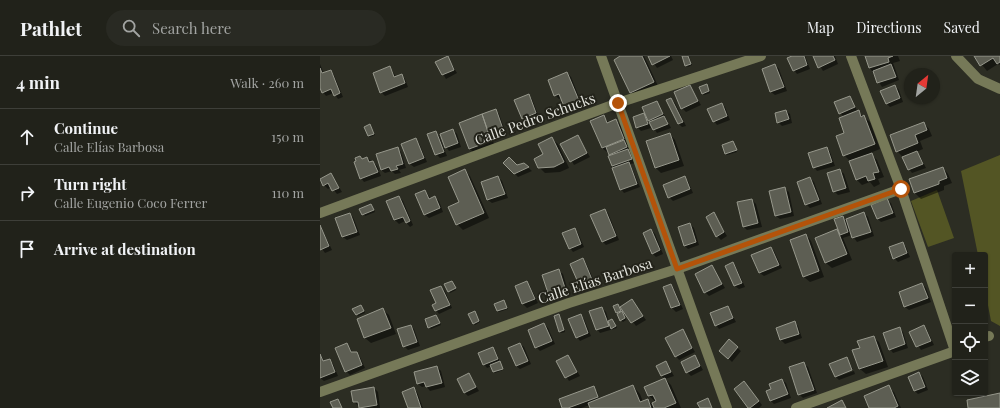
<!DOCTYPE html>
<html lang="en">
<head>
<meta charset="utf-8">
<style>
	:root { --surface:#21221a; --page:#292a23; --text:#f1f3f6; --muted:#a2a4a2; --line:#3e3f39 }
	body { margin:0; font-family:"Playfair Display",serif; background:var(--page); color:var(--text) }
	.controls { position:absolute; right:12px; bottom:12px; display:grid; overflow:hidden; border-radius:4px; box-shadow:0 1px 3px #0004 }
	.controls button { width:36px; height:36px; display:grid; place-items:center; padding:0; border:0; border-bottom:1px solid var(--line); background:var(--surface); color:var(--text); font:20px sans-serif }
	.compass { position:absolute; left:584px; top:12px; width:36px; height:36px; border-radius:50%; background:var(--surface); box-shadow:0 1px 3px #0004; rotate:29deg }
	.stop { position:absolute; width:12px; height:12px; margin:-9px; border:3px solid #b45309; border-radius:50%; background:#fff }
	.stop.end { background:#b45309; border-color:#fff; box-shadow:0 1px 4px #0008 }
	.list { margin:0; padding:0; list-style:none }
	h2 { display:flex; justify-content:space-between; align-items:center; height:52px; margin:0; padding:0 16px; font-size:17px }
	h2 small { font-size:13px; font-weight:400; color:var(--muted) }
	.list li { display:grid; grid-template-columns:26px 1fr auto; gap:12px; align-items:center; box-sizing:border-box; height:56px; padding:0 16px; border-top:1px solid var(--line) }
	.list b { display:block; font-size:15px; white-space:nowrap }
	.list p { margin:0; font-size:13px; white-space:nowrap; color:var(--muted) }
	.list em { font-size:13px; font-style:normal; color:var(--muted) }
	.icon { flex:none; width:22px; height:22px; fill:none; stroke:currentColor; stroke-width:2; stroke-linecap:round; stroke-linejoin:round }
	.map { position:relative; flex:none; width:680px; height:352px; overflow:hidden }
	header { display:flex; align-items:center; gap:24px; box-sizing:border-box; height:56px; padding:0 20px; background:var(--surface); border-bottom:1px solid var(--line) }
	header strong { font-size:19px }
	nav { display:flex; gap:22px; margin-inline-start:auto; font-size:14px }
	.search { width:280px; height:36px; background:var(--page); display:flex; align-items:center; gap:10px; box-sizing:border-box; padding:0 14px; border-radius:22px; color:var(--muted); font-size:15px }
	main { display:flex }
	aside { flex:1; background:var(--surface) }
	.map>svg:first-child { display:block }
</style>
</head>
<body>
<header>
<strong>Pathlet</strong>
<div class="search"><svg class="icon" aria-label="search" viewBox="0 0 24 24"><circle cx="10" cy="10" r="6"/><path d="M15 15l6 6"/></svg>Search here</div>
<nav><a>Map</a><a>Directions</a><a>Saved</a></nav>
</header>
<main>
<aside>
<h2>4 min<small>Walk · 260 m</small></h2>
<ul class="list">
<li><svg class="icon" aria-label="ahead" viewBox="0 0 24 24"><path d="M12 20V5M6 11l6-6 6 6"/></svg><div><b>Continue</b><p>Calle Elías Barbosa</p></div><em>150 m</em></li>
<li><svg class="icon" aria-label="right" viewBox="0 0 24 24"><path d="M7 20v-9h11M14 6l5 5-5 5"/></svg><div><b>Turn right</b><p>Calle Eugenio Coco Ferrer</p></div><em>110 m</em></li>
<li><svg class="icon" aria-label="arrive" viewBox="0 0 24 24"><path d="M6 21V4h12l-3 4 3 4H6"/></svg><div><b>Arrive at destination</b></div></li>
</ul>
</aside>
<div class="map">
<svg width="680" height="352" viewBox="0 0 680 352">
	<rect width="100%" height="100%" fill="#2c2d23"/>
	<path fill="#535524" d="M680,99V270L671,265L665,234V199H658L641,115Z
		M617,134L634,182L608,191L591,145Z"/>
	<path fill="#0007" fill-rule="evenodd" d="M305,0H324L339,32L316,42L311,36Z
		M329,0H351L353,4L337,12Z
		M363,0H369L372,9L368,11L366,9Z
		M474,0H485L490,13L477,18L474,14Z
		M494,0H515L518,8L503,15Z
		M546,0H578L580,5L573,7L579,24L562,31L550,12Z
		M655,0H680V9L678,8L667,15Z
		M127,1L137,17L126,23L116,6Z
		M0,8L4,18L11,15L14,19L23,41L18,43L14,37L6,40L3,36L0,29Z
		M455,9L459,13L467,35L455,39L451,36Z
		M70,11L76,21L81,19L85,23L88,31L65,40L61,36Z
		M247,17L251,21L263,51L250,56L246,53L242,42L239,43L235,39Z
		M387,29L390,37L384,39L383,38Z
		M370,30L381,49L366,56L362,52Z
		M575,30L579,34L583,46L570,51L567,48Z
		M209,39L212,43L219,61L206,66L203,62Z
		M529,41L538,56L550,66L560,93L550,97L557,104L564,121L558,123L560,128L554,131L550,126L542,129L537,124L531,106L524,99L526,77L524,61L520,57Z
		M351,43L355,47L366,70L362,71L359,68Z
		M337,46L348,66L334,74L330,64L328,65L331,72L321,75L317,71L324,58L328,63Z
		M402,48L405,51L410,64L397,69L394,65Z
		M175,54L179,58L187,80L173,85L174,88L153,96L149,92L140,67Z
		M466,55L470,58L472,67L462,70L458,66Z
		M283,60L289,67L296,64L301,70L310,95H309L315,107L310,108L320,131L304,137L301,133L295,112L293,110L292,100L282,92Z
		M604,67L609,73L612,80L600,85L603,93L596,96L600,100L606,112L592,117L589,113L583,101L577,95Z
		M349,68L351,72L337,77L335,74Z
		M50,69L55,79L50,81L49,80Z
		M133,74L137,78L141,91L129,95L126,91Z
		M116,76L119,80L127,100L120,102L116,98Z
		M350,78L355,84L364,110L341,117L336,112Z
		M258,80L270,101L254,109L242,88Z
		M95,83L99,87L107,106L94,111L90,108Z
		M232,83L238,88L249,112L240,116L225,117L219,111Z
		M413,86L417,96L407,99L403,90Z
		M77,92L81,96L86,112L79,114L81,117L75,118L72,115L65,117L61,114Z
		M507,92L510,96L515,110L497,115L494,111Z
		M40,101L43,104L47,102L53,106L57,110L61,120L44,126L41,122Z
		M185,107L197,110L204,108L212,115L198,121Z
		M623,112L628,118L632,127L624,130V134L601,143L595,137L590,124Z
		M520,114L524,118L530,136L518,139L514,135Z
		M145,115L150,120L169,162L143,174L137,168Z
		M11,118L22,136L17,138L11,131L8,133L4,129Z
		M178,121L182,125L188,142L172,147L168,144L162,127Z
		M364,122L368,125L373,137L353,145L349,141Z
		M490,122L494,126L502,148L490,152L486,148Z
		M465,133L469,136L474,160L460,163L456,160Z
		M105,135L111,143L115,142L119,145L123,156L109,162L105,159L96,139Z
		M79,141L83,145L93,169L90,171L85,165L79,168L75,164L67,146Z
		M432,144L436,148L442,171L427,174L424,171Z
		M567,144L571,147L576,161L561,166L558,163L553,149Z
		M51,149L55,156L45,160L41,154Z
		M284,154L288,157L299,184L286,189L283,186Z
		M544,157L548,161L554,180L537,186L532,179L523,182L532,204L512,212L506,207L496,183L517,174L521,178L522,161L525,164Z
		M30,158L33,161L40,179L27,184L23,181L16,163Z
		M393,158L407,180L401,184L397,180Z
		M370,168L374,172L379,189L368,193L364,189Z
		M0,169L12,194L5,197L0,190Z
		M255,173L258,177L264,191L253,196L250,192Z
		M331,174L335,178L343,198L336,201L332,197Z
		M486,179L491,185L504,221L490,226L484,221Z
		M583,187L586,191L590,201L578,206L574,202Z
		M451,192L454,195L462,212L444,220L440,217Z
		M263,203L266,207L276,229L265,234L261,231Z
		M413,207L416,211L425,231L419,233L415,230L406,210Z
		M392,211L405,232L389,240L385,236Z
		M239,215L243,218L248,235L233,240L229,237Z
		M132,226L136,234L130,237L129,235Z
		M207,226L210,230L218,247L207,252L203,248L196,231Z
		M602,228L606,232L611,246L589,254L585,251Z
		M351,229L354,233L363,253L356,256L352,252L344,232Z
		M121,231L125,235L132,252L119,258L116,254Z
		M312,245L326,264L316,270L302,251Z
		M185,247L188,253L179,256L178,255Z
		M294,250H299L306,264L303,266L301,264Z
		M42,251L45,257L38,260L37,258Z
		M408,251L416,266L399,273L396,269Z
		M282,252L286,256L289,266H294L297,272L280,277L277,273Z
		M63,254L69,259L76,278L51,287L45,282L38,263Z
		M156,258L160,266L155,269L153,267Z
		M239,259L245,276L241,277L240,275Z
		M116,260L121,269L111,273L109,271Z
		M260,260L264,263L271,280L260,285L257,281Z
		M474,266L478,270L482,282L465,288L461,284L457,272Z
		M224,268L228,272L235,288L220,295L216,291Z
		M91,270L94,273L100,290L88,294L84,290Z
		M603,270L607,274L614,289L601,294L590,276Z
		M579,272L583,276L588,292L573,297L570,293Z
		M362,274L375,296L359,304L356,300Z
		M553,281L559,286L568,311L546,318L540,313L534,295L541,292Z
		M409,285L421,295L412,306L404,298Z
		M27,288L33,297H36L40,301L45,312L30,319L26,315Z
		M200,288L204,291L211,308L200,313L196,310Z
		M172,292L176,296L183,314L175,317L172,310L167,312L164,308Z
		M0,298L5,306L10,304L13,308L18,320L4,325L0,322Z
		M248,300L260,320L249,325L237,305Z
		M375,300L383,314L371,320L367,316Z
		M526,302L533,313L516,321L511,308Z
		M346,306L354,320L345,323L351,329L361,352H271L270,349L261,352H243L274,332L281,343L313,330L320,338L323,346L328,344L335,352L336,346L329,340L326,332L345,323L342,320ZM275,335H277L281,345L279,346Z
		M484,308L488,311L497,337L483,342L479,338Z
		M117,311L121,315L125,331L110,335L106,330L102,331L98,328Z
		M534,315L535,318L519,324L516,321Z
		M599,317L603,321L608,334L598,338L595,335Z
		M149,319L159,335L148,340L145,337Z
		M462,324L466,327L471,342L454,348L450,344Z
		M427,330L442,349L439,352H430Z
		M568,331L574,336L581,352H550Z
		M54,332L58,336L60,352H41L34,346Z
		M93,333L97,336L103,352H89Z"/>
	<path fill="#5d5e53" stroke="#97988c" d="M128,0L134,14L122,19L115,6Z
		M300,0H322L334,26L310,37L294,4Z
		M328,0H350L332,9Z
		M362,0H368L371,8L365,10Z
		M472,0H484L487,9L473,15L467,2Z
		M493,0H513L515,4L498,12Z
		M545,0H573L568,2L569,6L549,12Z
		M654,0H680V6L677,8L673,2L660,10Z
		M455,8L464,31L450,36L442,13Z
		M571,8L576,21L557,27L553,15Z
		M70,10L74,21L82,18L85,27L60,37L53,17Z
		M0,12L2,17L11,14L20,37L14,40L11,33L2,37L0,32Z
		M247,16L260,47L245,53L239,38L234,40L228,24Z
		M387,28L389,35L382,38L379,31Z
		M370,29L378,45L361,53L354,36Z
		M575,29L580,42L566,48L560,35Z
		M209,38L216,57L202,63L194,44Z
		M530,40L535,51L519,58L514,46Z
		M351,42L363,66L358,68L346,44Z
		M337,45L343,58L328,65L322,51Z
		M402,47L407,60L393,66L387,53Z
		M176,53L184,76L170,81L162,58Z
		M466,54L469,63L457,67L455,57Z
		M539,54L541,61L544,59L555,88L523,100L516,80L524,77L519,62Z
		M324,57L328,68L316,72L313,61Z
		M162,58L171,85L149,93L139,67Z
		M284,59L287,67L296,63L304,83L282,92L270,65Z
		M344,60L348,68L333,74L329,66Z
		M604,66L607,74L595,79L598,87L576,96L570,79Z
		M50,68L54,78L48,80L44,71Z
		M133,73L138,87L125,92L120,78Z
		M116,75L124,96L115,99L107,78Z
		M350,77L359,104L335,112L326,85Z
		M258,79L267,97L250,106L240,88Z
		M232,81L244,106L234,111L218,112L214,103L223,98L218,88Z
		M96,82L104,102L89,108L81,88Z
		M304,84L307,91L289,99L286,91Z
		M413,85L417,94L405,98L402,89Z
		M78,91L83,108L76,110L78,113L71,115L69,111L61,114L56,98Z
		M507,91L512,106L493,112L488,97Z
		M308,93L312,103L292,110L288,100Z
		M597,95L603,108L588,114L582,101Z
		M552,97L559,116L553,117L555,123L548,125L546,120L536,124L529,105Z
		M40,100L42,103L47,101L49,106L53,105L58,116L40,123L34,106L36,105L35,102Z
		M189,101L197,109L204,107L209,111L194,118L183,107Z
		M309,106L317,128L300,134L292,112Z
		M623,111L627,122L619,125V128L594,137L589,123Z
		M145,113L164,157L136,169L128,151L139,146L128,121Z
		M520,113L526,132L513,136L507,117Z
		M11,117L19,132L12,135L8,127L3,130L0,123Z
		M178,120L185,138L167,144L161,126Z
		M365,120L370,133L348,142L343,129Z
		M490,121L499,144L485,149L477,126Z
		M465,131L471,156L455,160L449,135Z
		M105,134L109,143L115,140L120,152L104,159L95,138Z
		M79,140L90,165L86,167L83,161L74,164L66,145Z
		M567,142L573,157L557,163L551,149Z
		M432,143L438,167L423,171L417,146Z
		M51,148L54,154L42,159L39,153Z
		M285,153L296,180L282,186L270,159Z
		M394,156L404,176L396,181L386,161Z
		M544,156L551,176L532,182L526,163Z
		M30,157L37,176L22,181L15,162Z
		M523,160L528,176L520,179L514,163Z
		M370,167L376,186L364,190L358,171Z
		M0,169L9,190L0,194Z
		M255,172L261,188L249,193L242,177Z
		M331,173L340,194L332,198L323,177Z
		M517,173L527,198L505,207L495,182Z
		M486,178L499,215L483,221L470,184Z
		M583,186L587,197L573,203L569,191Z
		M451,191L459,209L439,217L431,199Z
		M263,202L273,226L260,231L250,208Z
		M413,206L422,227L414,230L405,210Z
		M392,209L402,228L384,237L375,218Z
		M239,213L245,232L228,237L222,219Z
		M132,225L136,232L128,236L124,228Z
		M207,225L215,243L202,248L195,230Z
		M602,227L608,242L584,251L579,236Z
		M351,228L360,249L351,252L343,231Z
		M121,230L130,249L115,255L112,249L116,247L110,234Z
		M312,243L323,260L311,267L300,251Z
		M184,244L187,252L177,255L174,248Z
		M298,248L301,255L296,257L293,250Z
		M41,249L44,255L36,259L32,253Z
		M408,250L413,262L395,270L390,257Z
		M282,251L289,270L276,274L269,255Z
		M63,252L71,272L44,282L37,263Z
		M155,255L159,265L153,268L148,258Z
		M302,255L305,262L300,265L297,258Z
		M239,258L244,274L239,276L234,260Z
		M261,258L268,277L256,282L248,263Z
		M116,259L120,267L108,272L105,263Z
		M292,263L296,270L291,273L288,265Z
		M475,265L479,278L460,284L456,272Z
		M224,267L232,285L215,292L208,274Z
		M91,269L97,286L83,291L77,273Z
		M604,269L611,285L596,291L589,276Z
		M580,271L585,288L569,294L563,277Z
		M363,273L372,292L355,301L345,282Z
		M554,280L563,305L539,313L532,294L540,292L537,285Z
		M409,283L418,291L408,303L399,295Z
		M27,287L31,296H37L42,309L25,316L15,292Z
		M200,287L208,305L196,310L188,292Z
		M173,291L178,303L163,309L158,297Z
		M0,298L3,305L10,303L15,316L0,322Z
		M248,299L257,316L245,322L236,305Z
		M375,299L380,310L366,317L361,306Z
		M527,301L532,314L515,321L509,308Z
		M180,305L183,313L173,316L170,309Z
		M346,305L351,316L341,320L336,310Z
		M484,306L494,334L478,339L469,311Z
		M117,310L122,327L106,331L104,326L97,328L94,316Z
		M599,316L605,331L594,335L588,321Z
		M149,317L156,331L144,337L137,323Z
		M345,322L356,347L344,352H334L332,347L336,345L333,339L328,340L324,331Z
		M462,323L468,338L450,345L446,335L451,333L449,328Z
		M424,325L439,345L430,352H428L414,333Z
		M313,329L320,346L328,343L331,352H270L268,347Z
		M569,329L578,350L574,352H549L544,340Z
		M274,330L278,341L248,352H242L239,343Z
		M54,331L57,349L39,352L38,346H33L31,335Z
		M94,331L101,352H88L82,336Z
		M680,337V352H648L647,344Z
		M388,342L392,352H380L377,347Z
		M18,343L22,352H13L10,346Z
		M522,344L526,352H507Z"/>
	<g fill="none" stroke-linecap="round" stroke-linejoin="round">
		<path stroke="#767958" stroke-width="10" d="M281,0L407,352
			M531,0L581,133L635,295
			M636,0L658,23L680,33
			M0,157L298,47L441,0
			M665,281L669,280
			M0,336L249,247L357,213L581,133
			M476,352L635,295"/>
	</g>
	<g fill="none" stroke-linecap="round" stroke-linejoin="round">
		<path stroke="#b45309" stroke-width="5" d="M298,47L357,213L581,133"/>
	</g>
	<g text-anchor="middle" stroke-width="4" stroke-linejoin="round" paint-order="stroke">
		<g font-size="14" fill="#e4e5de" stroke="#23231a">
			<text transform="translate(215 63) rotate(-20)" y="5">Calle Pedro Schucks</text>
			<text transform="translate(275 225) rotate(-18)" y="5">Calle Elías Barbosa</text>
		</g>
	</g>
</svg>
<div class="controls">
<button>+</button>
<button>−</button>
<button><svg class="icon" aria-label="locate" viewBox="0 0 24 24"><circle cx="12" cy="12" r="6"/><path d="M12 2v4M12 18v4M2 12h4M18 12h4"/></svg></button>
<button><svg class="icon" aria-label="layers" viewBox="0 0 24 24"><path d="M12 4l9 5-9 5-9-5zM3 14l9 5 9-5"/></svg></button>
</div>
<svg class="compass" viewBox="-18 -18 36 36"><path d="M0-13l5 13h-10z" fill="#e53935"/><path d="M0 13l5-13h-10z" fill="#a2a4a2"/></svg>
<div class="stop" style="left:581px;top:133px"></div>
<div class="stop end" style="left:298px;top:47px"></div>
</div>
</main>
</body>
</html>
